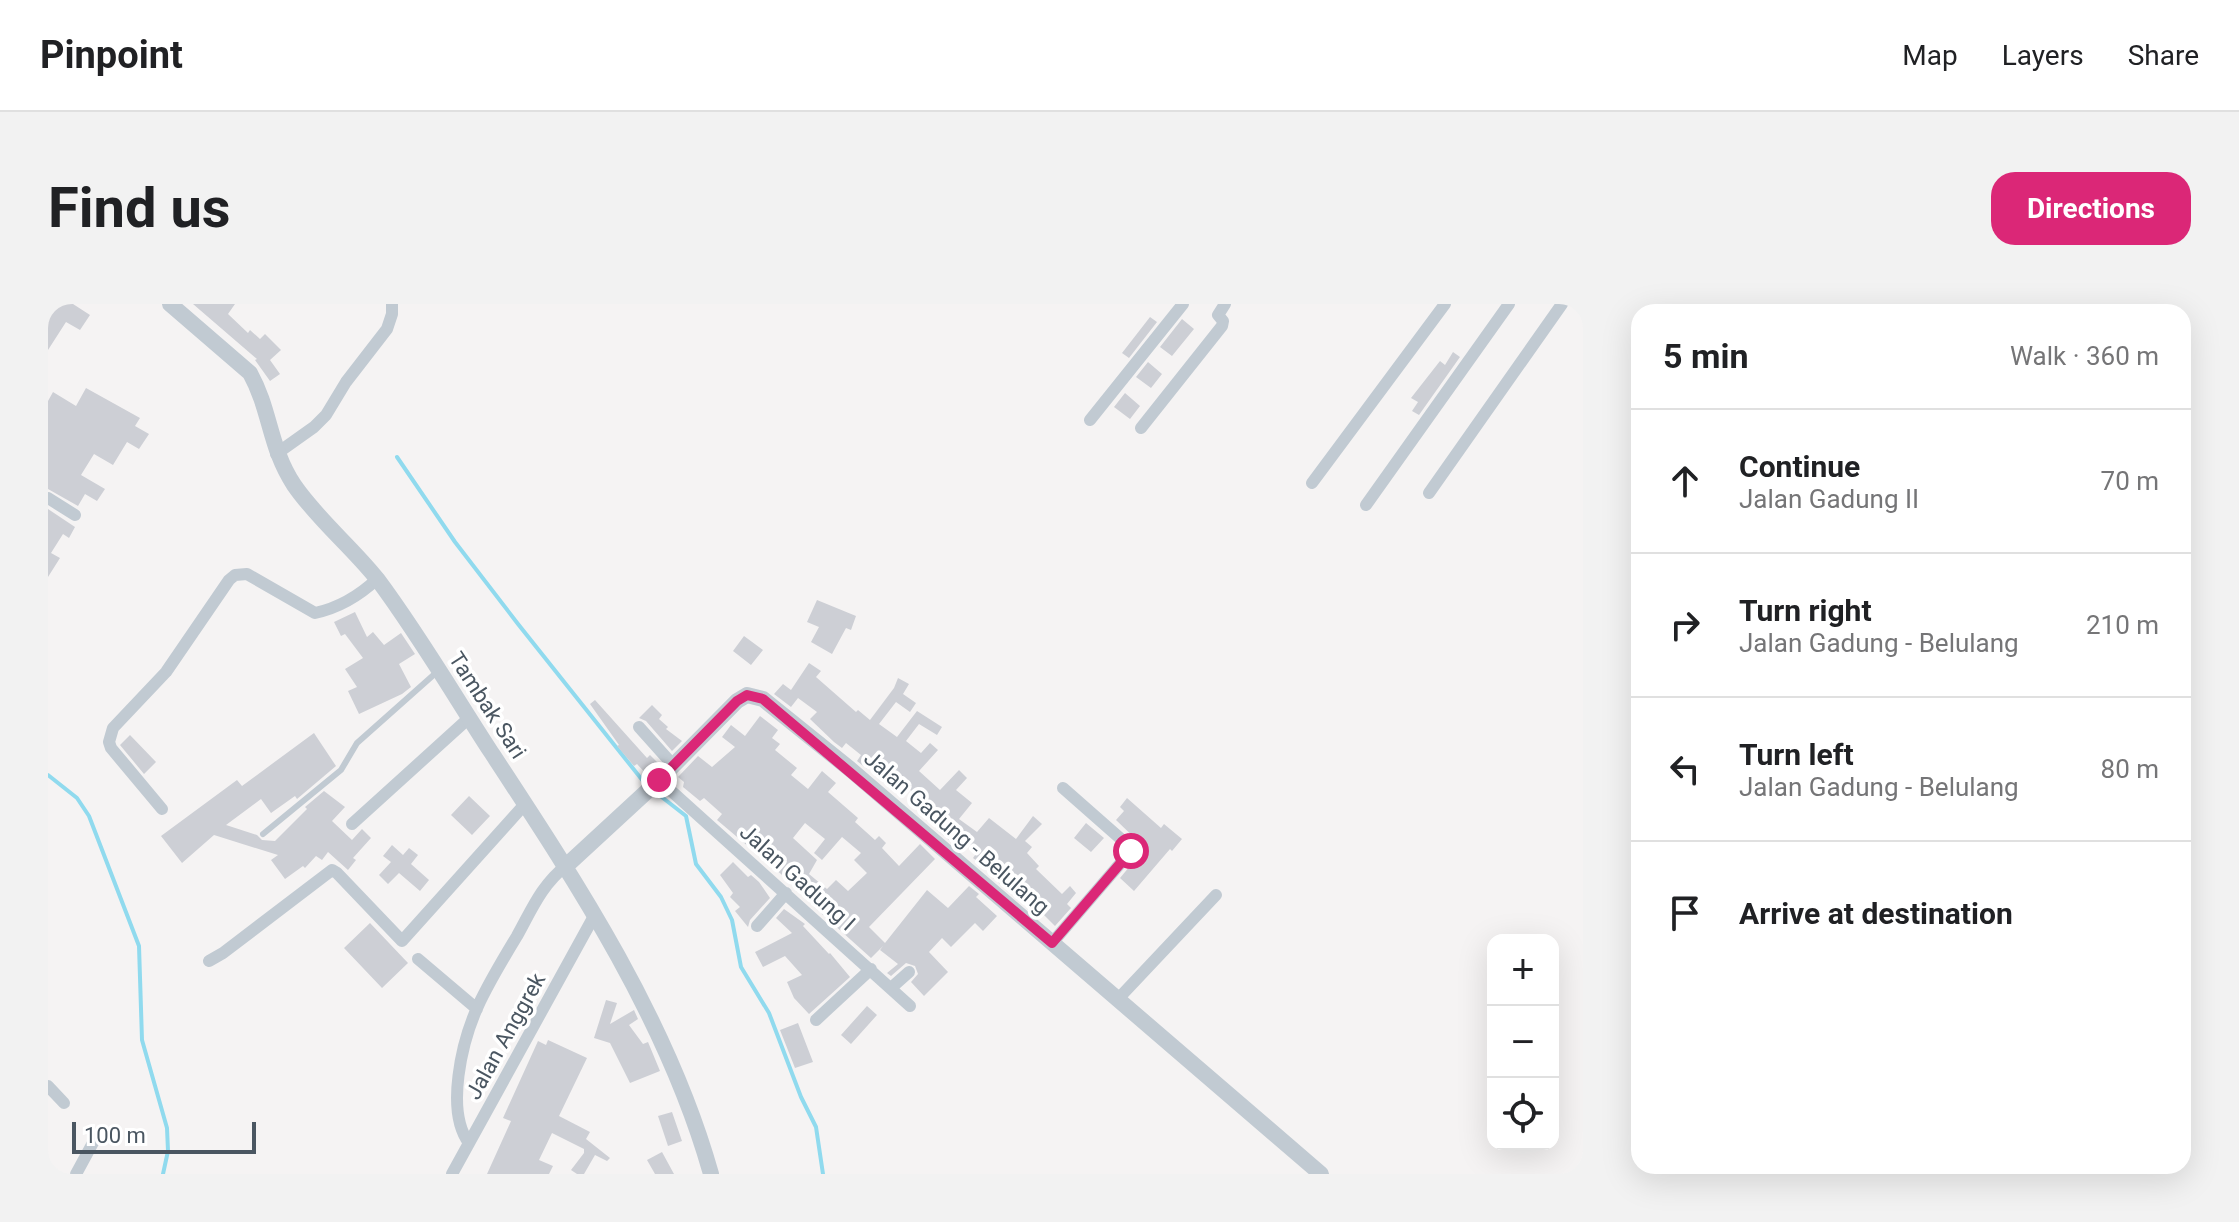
<!DOCTYPE html>
<html lang="en">
<head>
<meta charset="utf-8">
<style>
	:root { --surface:#fff; --page:#f2f2f2; --text:#202124; --muted:#757577; --line:#e0e0e0; --accent:#db2777 }
	body { margin:0; font-family:Roboto,sans-serif; background:var(--page); color:var(--text) }
	.controls { position:absolute; right:24px; bottom:24px; display:grid; overflow:hidden; border-radius:16px; box-shadow:0 8px 32px #0002 }
	.controls button { width:72px; height:72px; display:grid; place-items:center; padding:0; border:0; border-bottom:2px solid var(--line); background:var(--surface); color:var(--text); font:40px sans-serif }
	.scale { position:absolute; left:24px; bottom:20px; width:184px; box-sizing:border-box; padding-left:8px; border:4px solid #4a5661; border-top:0; font-size:22px; line-height:28px; white-space:nowrap; color:#4a5661; -webkit-text-stroke:6px #fff; paint-order:stroke }
	.stop { position:absolute; width:24px; height:24px; margin:-18px; border:6px solid #db2777; border-radius:50%; background:#fff }
	.stop.end { background:#db2777; border-color:#fff; box-shadow:0 2px 8px #0008 }
	.list { margin:0; padding:0; list-style:none }
	h2 { display:flex; justify-content:space-between; align-items:center; height:104px; margin:0; padding:0 32px; font-size:34px }
	h2 small { font-size:26px; font-weight:400; color:var(--muted) }
	.list li { display:grid; grid-template-columns:52px 1fr auto; gap:24px; align-items:center; box-sizing:border-box; height:144px; padding:0 32px; border-top:2px solid var(--line) }
	.list b { display:block; font-size:30px; white-space:nowrap }
	.list p { margin:0; font-size:26px; white-space:nowrap; color:var(--muted) }
	.list em { font-size:26px; font-style:normal; color:var(--muted) }
	.icon { flex:none; width:44px; height:44px; fill:none; stroke:currentColor; stroke-width:2; stroke-linecap:round; stroke-linejoin:round }
	.map { position:relative; flex:none; width:1535px; height:870px; overflow:hidden; border-radius:24px }
	header { display:flex; align-items:center; gap:48px; box-sizing:border-box; height:112px; padding:0 40px; background:var(--surface); border-bottom:2px solid var(--line) }
	header strong { font-size:38px }
	nav { display:flex; gap:44px; margin-inline-start:auto; font-size:28px }
	.intro { display:flex; align-items:center; justify-content:space-between; box-sizing:border-box; height:192px; padding:0 48px }
	h1 { margin:0; font-size:56px }
	.button { padding:20px 36px; border-radius:24px; background:var(--accent); color:#fff; font-size:28px; font-weight:700 }
	main { display:flex; gap:48px; padding:0 48px }
	aside { flex:1; background:var(--surface); border-radius:24px; box-shadow:0 8px 32px #0002 }
	.map>svg:first-child { display:block }
</style>
</head>
<body>
<header>
<strong>Pinpoint</strong>
<nav><a>Map</a><a>Layers</a><a>Share</a></nav>
</header>
<div class="intro"><h1>Find us</h1><a class="button">Directions</a></div>
<main>
<div class="map">
<svg width="1535" height="870" viewBox="0 0 1535 870">
	<rect width="100%" height="100%" fill="#f5f3f3"/>
	<g fill="none" stroke-linecap="round" stroke-linejoin="round">
		<path stroke="#90daee" stroke-width="4" d="M349,153L407,238L470,320L599,482
			M0,471L29,494L41,512L91,642L94,736L119,824L120,847L115,870
			M606,487L638,512L648,560L673,593L684,616L693,663L721,709L753,793L768,823L775,870"/>
	</g>
	<path fill="#cdcfd5" fill-rule="evenodd" d="M0,0H25L42,11L32,26L18,18L0,46Z
		M145,0H187L180,10L200,29L202,26L212,35L217,30L233,46L222,56L232,70L222,77L207,56L209,55Z
		M1102,13L1109,18L1081,54L1074,49Z
		M1134,15L1146,25L1124,52L1112,43Z
		M1405,48L1412,53L1371,111L1364,107L1370,98L1363,94L1392,57L1397,61Z
		M1100,58L1114,70L1103,84L1088,73Z
		M38,84L92,114L87,122L101,130L91,145L79,138L65,161L46,150L33,171L57,185L49,197L37,190L30,202L0,185V97L5,88L28,102Z
		M1077,89L1092,102L1082,115L1066,103Z
		M0,205L27,223L21,234L15,230L3,249L12,254L0,273Z
		M769,296L808,312L803,326L798,324L784,350L763,338L771,323L759,318Z
		M307,308L319,333L325,328L336,341L353,329L367,350L351,360L363,383L354,390L311,410L300,387L309,383L297,365L315,354L297,330L293,332L286,318Z
		M696,332L715,346L703,361L685,347Z
		M761,359L773,367L768,373L808,408L810,406L822,416L846,384L850,374L861,380L855,390L868,399L862,408L848,398L831,420L849,433L869,407L894,423L889,431L871,420L858,437L873,449L882,439L890,446L871,467L892,486L911,466L919,474L908,486L924,499L911,515L929,528L941,514L968,535L985,512L994,520L977,537L984,543L979,549L991,562L988,565L1014,590L1022,582L1028,589L1019,600L1023,604L1007,622L995,610L992,613L978,602L984,596L958,572L952,580L941,570L943,568L925,554L930,547L908,529L902,537L889,526L893,522L876,507L881,502L853,478L848,485L837,477L839,474L822,461L819,465L809,457L813,451L798,439L794,444L786,438L762,415L769,408L750,394L743,403L726,390L735,380L743,386Z
		M547,396L599,454L602,451L611,460L600,472L589,460L586,462L569,442L571,441L542,400Z
		M604,401L614,411L611,415L620,423L618,425L634,437L624,447L598,417L591,414Z
		M712,412L730,426L724,434L732,440L727,446L749,464L743,471L760,485L774,467L788,479L780,488L810,514L807,518L827,536L831,532L838,539L834,544L851,562L872,540L887,555L821,623L837,639L879,586L900,604L921,582L931,590L928,593L949,612L935,627L927,619L903,643L894,634L881,648L900,668L876,692L863,678L870,670L867,662L858,659L843,672L839,669L850,660L832,646L835,642L823,654L764,601L766,598L669,516L674,510L656,494L652,497L635,483L636,478L630,473L650,452L664,463L687,443L674,433L683,421L697,432ZM757,519L777,535L766,549L774,556L794,533L813,549L806,556L819,569L800,587L788,576L779,585L761,570L769,556L745,534Z
		M266,429L288,462L249,495L247,492L223,509L213,495L178,521L209,531L214,536L227,537L259,505L257,503L276,487L297,503L284,517L304,536L314,525L323,534L305,554L308,556L300,566L280,548L274,556L268,552L257,564L255,562L237,575L223,556L230,551L166,531L134,559L113,532L189,476L194,482Z
		M82,431L108,458L96,470L72,441Z
		M421,492L442,512L424,531L403,511Z
		M1079,494L1113,524L1116,520L1134,535L1124,547L1122,545L1086,587L1072,574L1097,544L1068,516L1076,507L1072,503Z
		M1038,519L1056,534L1043,548L1026,534Z
		M344,541L355,551L361,544L370,551L363,560L381,576L372,587L351,569L340,580L331,571L343,558L335,552Z
		M685,558L700,573L703,571L711,578L722,594L702,616L700,623L687,607L692,603L682,593L685,589L672,571Z
		M736,605L757,620L755,622L781,650L782,649L802,673L761,710L746,694L739,678L754,671L737,652L715,663L707,648L744,629L728,614Z
		M322,619L360,659L334,684L296,644Z
		M558,696L569,699L562,720L586,706L590,715L581,721L595,740L600,738L612,767L582,779L562,739L546,734Z
		M819,702L829,711L803,740L793,731Z
		M750,719L765,758L747,764L732,726Z
		M500,736L539,754L511,812L542,828L538,835L562,854L559,857L547,851L536,870H529L523,866L536,849V845L504,829L491,856L505,862L501,870H439L463,817L455,814L490,737L498,741Z
		M624,808L634,837L620,842L610,812Z
		M614,848L626,870H607L599,856Z"/>
	<g fill="none" stroke-linecap="round" stroke-linejoin="round">
		<path stroke="#c1cad2" stroke-width="6" d="M215,530L293,466L309,439L390,367"/>
		<path stroke="#c1cad2" stroke-width="12" d="M1042,116L1135,0
			M1093,124L1174,22L1175,17L1170,11L1177,0
			M228,150L266,123L278,111L298,78L339,25L344,10V0
			M1264,179L1397,0
			M1381,189L1514,0
			M0,194L27,211
			M1318,201L1461,0
			M591,423L625,461
			M611,476L862,702
			M114,505L63,444L61,438L65,424L118,368L181,276L187,271L199,270L267,309C290,304 312,291 329,275
			M304,520L421,414
			M709,622L738,589
			M1004,639L1083,547L1082,543L1015,484
			M370,655L429,705
			M161,657L175,649L284,566L289,569L354,637L477,500
			M843,684L861,668
			M1070,695L1168,591
			M768,716L823,665
			M0,782L16,799
			M421,839C397,807 414,737 430,702C441,678 455,655 469,632C483,607 494,580 518,562
			M28,870L47,835
			M404,870L545,614"/>
		<path stroke="#c1cad2" stroke-width="16" d="M122,0L202,69C223,107 221,143 246,181C270,216 304,243 330,276C371,331 406,391 443,448C529,579 620,717 663,870
			M518,562L608,479L689,397L699,391L715,395L802,465L1273,870"/>
	</g>
	<g fill="none" stroke-linecap="round" stroke-linejoin="round">
		<path stroke="#db2777" stroke-width="10" d="M611,476L689,397L699,391L715,395L1004,639L1083,547"/>
	</g>
	<g text-anchor="middle" stroke-width="7" stroke-linejoin="round" paint-order="stroke">
		<g font-size="22" fill="#4a5661" stroke="#fff">
			<text transform="translate(440 401) rotate(57)" y="8">Tambak Sari</text>
			<text transform="translate(909 528) rotate(41)" y="8">Jalan Gadung - Belulang</text>
			<text transform="translate(750 573) rotate(42)" y="8">Jalan Gadung I</text>
			<text transform="translate(457 732) rotate(-61)" y="8">Jalan Anggrek</text>
		</g>
	</g>
</svg>
<div class="controls">
<button>+</button>
<button>−</button>
<button><svg class="icon" aria-label="locate" viewBox="0 0 24 24"><circle cx="12" cy="12" r="6"/><path d="M12 2v4M12 18v4M2 12h4M18 12h4"/></svg></button>
</div>
<div class="scale">100 m</div>
<div class="stop" style="left:1083px;top:547px"></div>
<div class="stop end" style="left:611px;top:476px"></div>
</div>
<aside>
<h2>5 min<small>Walk · 360 m</small></h2>
<ul class="list">
<li><svg class="icon" aria-label="ahead" viewBox="0 0 24 24"><path d="M12 20V5M6 11l6-6 6 6"/></svg><div><b>Continue</b><p>Jalan Gadung II</p></div><em>70 m</em></li>
<li><svg class="icon" aria-label="right" viewBox="0 0 24 24"><path d="M7 20v-9h11M14 6l5 5-5 5"/></svg><div><b>Turn right</b><p>Jalan Gadung - Belulang</p></div><em>210 m</em></li>
<li><svg class="icon" aria-label="left" viewBox="0 0 24 24"><path d="M17 20v-9H6M10 6l-5 5 5 5"/></svg><div><b>Turn left</b><p>Jalan Gadung - Belulang</p></div><em>80 m</em></li>
<li><svg class="icon" aria-label="arrive" viewBox="0 0 24 24"><path d="M6 21V4h12l-3 4 3 4H6"/></svg><div><b>Arrive at destination</b></div></li>
</ul>
</aside>
</main>
</body>
</html>
